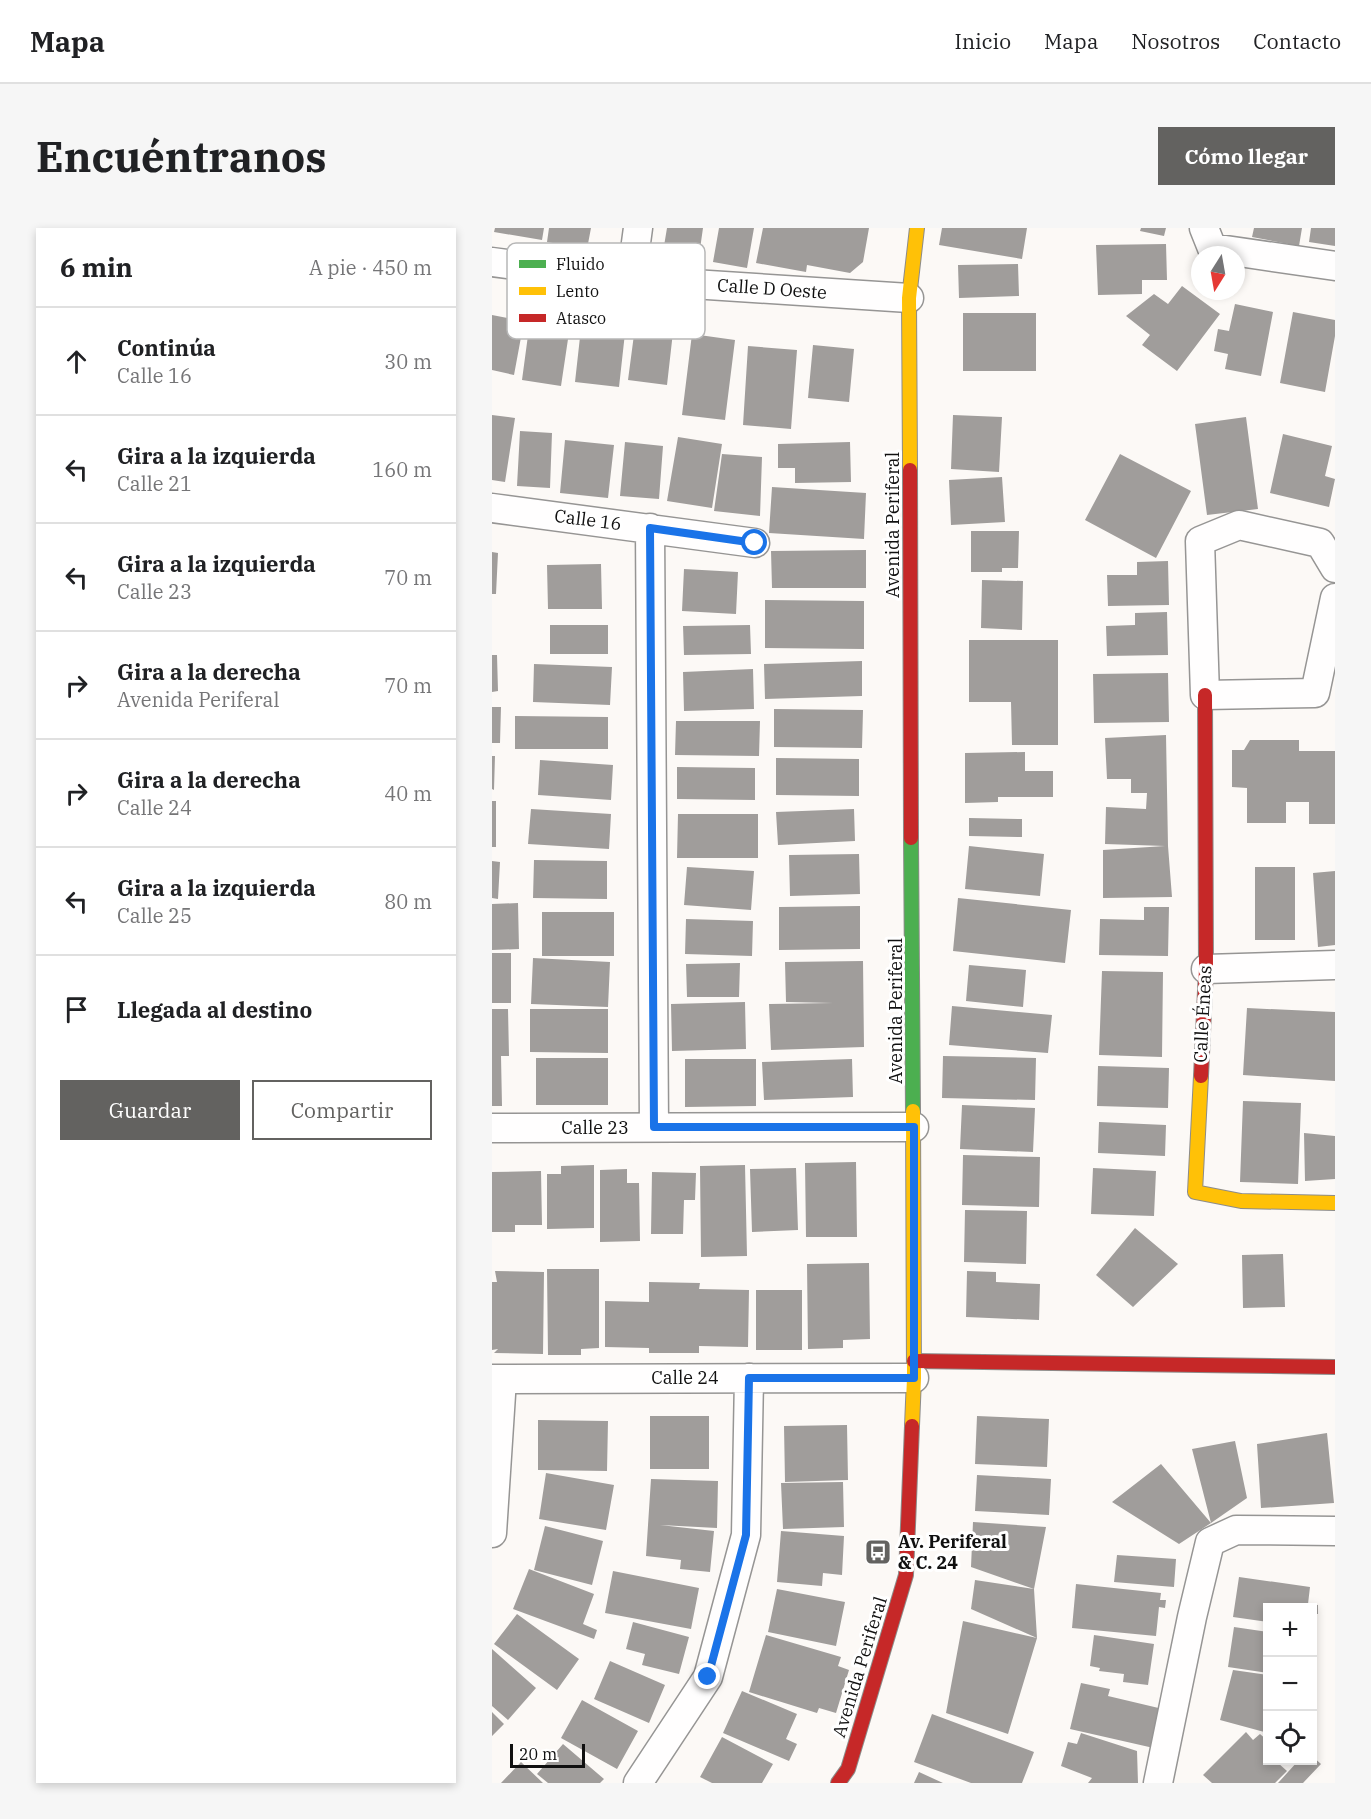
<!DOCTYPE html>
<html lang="es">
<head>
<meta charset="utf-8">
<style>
	:root { --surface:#fff; --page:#f6f6f6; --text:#202124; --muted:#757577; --line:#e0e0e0; --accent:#636260 }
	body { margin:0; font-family:"IBM Plex Serif",serif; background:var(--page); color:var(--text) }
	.controls { position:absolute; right:18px; bottom:18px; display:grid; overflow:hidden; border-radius:0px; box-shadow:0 3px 9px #0003 }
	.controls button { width:54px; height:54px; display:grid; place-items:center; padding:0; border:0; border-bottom:2px solid var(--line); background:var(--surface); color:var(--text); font:30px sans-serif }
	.compass { position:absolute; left:699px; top:18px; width:54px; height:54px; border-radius:50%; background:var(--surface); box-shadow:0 3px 9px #0003; rotate:191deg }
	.scale { position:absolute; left:18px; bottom:15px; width:75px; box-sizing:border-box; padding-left:6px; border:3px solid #101010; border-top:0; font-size:16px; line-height:21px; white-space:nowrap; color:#101010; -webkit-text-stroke:4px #fff; paint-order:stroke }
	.stop { position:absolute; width:18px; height:18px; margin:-14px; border:4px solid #1a73e8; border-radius:50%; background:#fff }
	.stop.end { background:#1a73e8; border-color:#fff; box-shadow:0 2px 6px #0008 }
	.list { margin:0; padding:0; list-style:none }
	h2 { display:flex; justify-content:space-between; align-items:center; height:78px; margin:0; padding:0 24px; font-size:26px }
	h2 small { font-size:20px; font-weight:400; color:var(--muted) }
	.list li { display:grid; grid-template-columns:39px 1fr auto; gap:18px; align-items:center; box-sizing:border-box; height:108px; padding:0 24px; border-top:2px solid var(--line) }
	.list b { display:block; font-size:22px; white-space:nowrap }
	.list p { margin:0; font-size:20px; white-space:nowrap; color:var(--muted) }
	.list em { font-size:20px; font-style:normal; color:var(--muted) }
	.actions { display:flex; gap:12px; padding:18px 24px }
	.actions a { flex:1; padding:14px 0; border:2px solid var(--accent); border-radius:0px; text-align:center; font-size:21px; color:var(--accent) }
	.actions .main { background:var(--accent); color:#fff }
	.icon { flex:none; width:33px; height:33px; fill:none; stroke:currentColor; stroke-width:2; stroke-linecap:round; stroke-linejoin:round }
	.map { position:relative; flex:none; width:843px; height:1555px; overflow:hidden; border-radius:0px }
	header { display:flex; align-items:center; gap:36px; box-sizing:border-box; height:84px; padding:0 30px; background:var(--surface); border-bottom:2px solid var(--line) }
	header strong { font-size:28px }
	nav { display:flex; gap:33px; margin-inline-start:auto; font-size:21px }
	.intro { display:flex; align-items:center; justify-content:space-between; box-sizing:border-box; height:144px; padding:0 36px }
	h1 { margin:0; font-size:42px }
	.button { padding:15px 27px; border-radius:0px; background:var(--accent); color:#fff; font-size:21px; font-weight:700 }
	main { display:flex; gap:36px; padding:0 36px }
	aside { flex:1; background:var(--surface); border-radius:0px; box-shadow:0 3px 9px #0003 }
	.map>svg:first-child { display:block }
</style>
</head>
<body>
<header>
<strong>Mapa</strong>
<nav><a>Inicio</a><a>Mapa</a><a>Nosotros</a><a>Contacto</a></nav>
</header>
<div class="intro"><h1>Encuéntranos</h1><a class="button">Cómo llegar</a></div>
<main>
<aside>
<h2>6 min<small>A pie · 450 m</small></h2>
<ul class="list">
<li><svg class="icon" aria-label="ahead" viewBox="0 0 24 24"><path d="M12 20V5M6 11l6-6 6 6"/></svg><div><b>Continúa</b><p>Calle 16</p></div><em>30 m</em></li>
<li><svg class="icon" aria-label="left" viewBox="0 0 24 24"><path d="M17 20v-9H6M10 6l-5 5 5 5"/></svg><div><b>Gira a la izquierda</b><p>Calle 21</p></div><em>160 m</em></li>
<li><svg class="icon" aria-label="left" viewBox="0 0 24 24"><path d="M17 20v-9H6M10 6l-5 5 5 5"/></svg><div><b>Gira a la izquierda</b><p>Calle 23</p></div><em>70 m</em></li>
<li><svg class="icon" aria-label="right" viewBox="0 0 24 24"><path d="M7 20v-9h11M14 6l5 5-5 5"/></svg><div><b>Gira a la derecha</b><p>Avenida Periferal</p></div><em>70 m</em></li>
<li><svg class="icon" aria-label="right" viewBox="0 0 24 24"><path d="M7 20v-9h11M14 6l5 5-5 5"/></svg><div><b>Gira a la derecha</b><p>Calle 24</p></div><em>40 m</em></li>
<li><svg class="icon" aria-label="left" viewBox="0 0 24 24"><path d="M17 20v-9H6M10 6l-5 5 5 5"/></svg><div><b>Gira a la izquierda</b><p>Calle 25</p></div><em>80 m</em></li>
<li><svg class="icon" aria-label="arrive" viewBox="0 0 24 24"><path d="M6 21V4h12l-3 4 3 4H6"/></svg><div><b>Llegada al destino</b></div></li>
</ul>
<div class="actions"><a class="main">Guardar</a><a>Compartir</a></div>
</aside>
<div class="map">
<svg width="843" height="1555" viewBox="0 0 843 1555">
	<rect width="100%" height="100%" fill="#fcf9f6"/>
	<path fill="#a09d9b" d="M3,0H52L50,12L2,4Z
		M57,0H99L95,21L55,14Z
		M175,0H211L206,35L170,30Z
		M227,0H262L255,40L221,34Z
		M271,0H377L371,34L358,45L315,37L314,44L264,35Z
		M450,0H535L530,31L447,17Z
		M649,0H674L672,8L648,3Z
		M762,0H810L807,18L760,9Z
		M819,0H843V18L817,14Z
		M674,16L675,52H650V66L606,67L604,17Z
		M526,36L527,68L467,70L466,37Z
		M690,58L728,86L685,143L650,117L658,107L634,88L662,66L676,76Z
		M743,76L781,84L769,148L733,141L736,126L722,123L726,101L737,103Z
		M801,84L843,92V108L833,164L788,155Z
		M39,85L79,91L69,158L30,152Z
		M471,85H544V143H471Z
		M0,87L32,93L22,147L0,142Z
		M90,91L134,96L127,159L83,154Z
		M143,99L181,104L175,157L136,152Z
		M200,106L243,112L233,192L190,187Z
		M321,117L362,121L357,174L316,170Z
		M256,118L305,122L299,201L251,197Z
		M0,187L23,190L13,254L0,252Z
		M461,187L510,189L507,244L459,241Z
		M754,189L766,281L715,287L703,196Z
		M28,203L60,205L58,260L25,258Z
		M791,206L840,218L833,248L843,251L837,279L778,265Z
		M186,209L230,216L220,280L175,273Z
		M73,212L122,217L116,270L68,265Z
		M133,214L171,218L167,271L128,268Z
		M358,214L359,254L303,255V240H286V216Z
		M230,226L270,229L268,288L222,283Z
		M628,226L699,263L664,330L593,292Z
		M510,249L513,294L459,297L457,252Z
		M280,259L374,265L372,311L277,305Z
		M479,303H527L526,340H510V344H479Z
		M374,322V360H280L279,323Z
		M0,324L6,325L4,366H0Z
		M676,333L677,377L616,378L615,347H645V334Z
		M109,336L110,381H56L55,337Z
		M192,341L246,344L244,386L190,383Z
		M490,352L531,353L530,402L489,400Z
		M273,372L372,373V421L273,420Z
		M675,384L676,427L615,428L614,398L643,397V385Z
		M58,397H116V426H58Z
		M258,397L259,426L192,427L191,398Z
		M477,412H566V517H520L519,474H477Z
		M0,427H5L6,463L0,464Z
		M370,433V468L273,471L272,436Z
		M42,436L120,439L118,477L41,474Z
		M261,441L262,481L192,483L191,444Z
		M676,445L677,494L602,495L601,446Z
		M0,479H9L8,515H0Z
		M282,481L371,482L370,520L282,519Z
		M23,488L116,489V521H23Z
		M184,493H268L267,528L183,527Z
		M674,507L676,618L680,669L611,670V622L673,618L613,616L614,579L654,581L655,565H639V551H615L613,510Z
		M758,512H807V523H843V596H817V574H794V595H755V560L740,559V522H752Z
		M533,524V543H561V569H506V574L473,575V525Z
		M0,528H3L2,562L0,561Z
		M284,530L367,531V568L284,567Z
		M48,532L121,537L119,572L46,567Z
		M185,539L263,540V572L185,571Z
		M0,573H4V619H0Z
		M39,581L119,586L117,621L36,616Z
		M362,581L363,613L286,617L284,584Z
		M186,586H266V630H185Z
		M477,590L530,591V609L477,608Z
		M477,618L552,626L548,668L473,661Z
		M367,626L368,666L298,668L297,627Z
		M42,632L115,633V671L41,670Z
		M0,633L8,634L6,671L0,670Z
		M195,639L262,643L259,682L192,677Z
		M763,639H803V712H763Z
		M843,643V717L826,719L821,645Z
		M466,670L579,682L573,735L461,723Z
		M26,675L27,721L0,722V676Z
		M368,678V721L287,722V679Z
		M652,679H677L676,728L607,727L608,691L652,692Z
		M50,684H122V728H50Z
		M194,691L261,693L260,728L193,726Z
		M0,725H19V775H0Z
		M41,730L118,734L116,779L39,776Z
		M371,733L372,819L279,822L277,776L341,775L294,774L293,734Z
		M248,735L247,769H195L194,736Z
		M477,737L534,742L531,779L474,773Z
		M610,743L671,744L670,829L607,827Z
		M253,774L254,821L180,823L179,776Z
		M460,778L560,787L556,825L457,817Z
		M755,780L843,784V853L751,847Z
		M0,781H16L17,828H9L10,878H0Z
		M38,781H116V825L38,824Z
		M451,828L544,830L543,872L450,870Z
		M44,830H116V877H44Z
		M193,831H264V878L193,879Z
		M360,831L361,869L272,872L270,834Z
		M606,838L677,840L676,880L605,878Z
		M751,873L809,875L806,956L748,954Z
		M470,877L543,880L541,924L468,921Z
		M607,894L674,897L673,928L606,925Z
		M812,905L843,908V951L813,953Z
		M471,927L548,929L547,979L470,977Z
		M364,934L365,1009H314L313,935Z
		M102,937V1000L55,1001V946H69V938Z
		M253,937L255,1028L209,1029L208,938Z
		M304,940L306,1002L260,1004L258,941Z
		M601,940L664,943L662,988L599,986Z
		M135,941V955H147L148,1013L108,1014V942Z
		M49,943L50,997H23V1004H0V944Z
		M160,944L204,945L203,972H192L191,1006H159Z
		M473,982L535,983L534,1036L472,1034Z
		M643,1000L686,1036L641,1079L604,1047Z
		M791,1026L793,1079L751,1080L750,1027Z
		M377,1035L378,1111L351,1112V1120L316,1121L315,1036Z
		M55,1041H107V1120L89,1121V1127H56Z
		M3,1043L52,1044L51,1126L2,1125L6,1121L0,1122V1054H5Z
		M475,1043L504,1044V1054L548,1056L547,1092L474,1089Z
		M157,1054L208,1055L207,1061L257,1062L256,1119L207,1118V1125H157V1120L113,1119V1073L157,1074Z
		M264,1062H310V1122H264Z
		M158,1188H217V1241H158Z
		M485,1188L557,1191L555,1239L483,1236Z
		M46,1192L116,1193L115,1243L46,1242Z
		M355,1197L356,1252L293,1254L292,1198Z
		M835,1205L842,1275L769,1280L765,1216Z
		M743,1213L755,1270L719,1295L700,1221Z
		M669,1236L719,1295L687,1316L620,1274Z
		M54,1245L122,1257L114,1302L47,1291Z
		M485,1247L559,1251L557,1287L483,1283Z
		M159,1251L226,1253L225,1300L168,1297L222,1303L218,1344L188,1341L189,1332L154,1328Z
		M351,1254L352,1299L291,1301L289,1255Z
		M481,1294L554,1299L542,1361L545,1410L479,1381L483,1352L542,1361L479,1339Z
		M53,1298L111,1313L100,1357L42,1342Z
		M289,1303L352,1308L350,1347L331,1345L330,1358L285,1354Z
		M625,1327L684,1331L682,1359L622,1354Z
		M37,1341L102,1366L91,1396L105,1402L102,1411L21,1381Z
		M121,1343L207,1360L199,1401L113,1385Z
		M747,1349L818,1359L816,1376L826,1377V1386H824L823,1400H820V1380H776V1394L741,1389Z
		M584,1356L669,1365L668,1372H674L673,1380L667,1379L664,1408L580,1400Z
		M285,1361L353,1374L344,1418L276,1404Z
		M25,1386L87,1431L65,1462L2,1416Z
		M471,1393L545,1410L516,1506L454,1485Z
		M141,1394L197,1409L187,1446L150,1437L153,1426L134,1421Z
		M742,1399L776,1404V1445L736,1439Z
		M274,1407L349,1429L346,1438L357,1442L344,1485L327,1480L325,1485L257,1464Z
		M602,1407L662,1416L656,1457L631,1454L632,1446L607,1443L608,1440L598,1438Z
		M0,1421L44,1460L16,1492L0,1478Z
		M118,1433L173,1457L157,1495L102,1471Z
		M741,1442L776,1447V1505L728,1492Z
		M589,1455L618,1461L616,1468L675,1482L666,1521L578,1501Z
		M250,1463L305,1486L294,1511L305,1516L297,1533L231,1505Z
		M90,1472L146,1503L125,1541L69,1510Z
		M0,1484L12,1496L0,1508Z
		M440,1486L542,1524L530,1555H479L422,1534Z
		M754,1504L761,1512L768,1506L776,1513V1533H788L786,1535L795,1543L783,1555H720L711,1547Z
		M589,1505L645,1523L646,1555H596L600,1550L569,1538L576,1514L585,1516Z
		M230,1509L281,1536L270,1555H220L208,1549Z
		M71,1516L112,1551L108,1555H56L45,1546Z
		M820,1528L829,1536L811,1555H786L806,1533H820Z
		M29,1534L51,1555H9Z
		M427,1544L451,1555H422Z"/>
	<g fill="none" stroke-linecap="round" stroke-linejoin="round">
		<defs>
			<path id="street" d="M712,0L720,20L843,38
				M0,34L139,52L417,70
				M139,52L146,0
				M0,280L263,315
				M158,300L162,899
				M843,340L828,315L747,297L708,313L713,467L823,465L843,370
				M714,741L843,737
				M0,900L422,899
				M0,1151L422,1150
				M0,1305L10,1151
				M146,1555L216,1449L254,1307L257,1150
				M666,1555L700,1389L718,1314L744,1302L843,1303"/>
			<path id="fast" d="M419,610L421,883"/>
			<path id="slow" d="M418,242L417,70L425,0
				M709,848L703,964L749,973L843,975
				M420,1198L422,1150L421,883"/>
			<path id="jam" d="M418,242L419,610
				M709,848L714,741L713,467
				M422,1133L843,1139
				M346,1555L356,1541L414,1347L420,1198"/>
		</defs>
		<use href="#street" stroke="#969594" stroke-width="31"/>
		<use href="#fast" stroke="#8d8c8a" stroke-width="16"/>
		<use href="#slow" stroke="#8d8c8a" stroke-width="16"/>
		<use href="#jam" stroke="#8d8c8a" stroke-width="16"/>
		<use href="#street" stroke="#fffefe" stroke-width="28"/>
		<use href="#fast" stroke="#4caf50" stroke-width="14"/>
		<use href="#slow" stroke="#ffc107" stroke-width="14"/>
		<use href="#jam" stroke="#c62828" stroke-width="14"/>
	</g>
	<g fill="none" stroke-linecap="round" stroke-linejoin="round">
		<path stroke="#1a73e8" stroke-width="8" d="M216,1449L254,1307L257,1150H422V899H162L158,300L263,315"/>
	</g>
	<defs>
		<symbol id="bus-square" viewBox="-11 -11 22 22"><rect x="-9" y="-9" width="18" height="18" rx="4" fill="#636260" stroke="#fff"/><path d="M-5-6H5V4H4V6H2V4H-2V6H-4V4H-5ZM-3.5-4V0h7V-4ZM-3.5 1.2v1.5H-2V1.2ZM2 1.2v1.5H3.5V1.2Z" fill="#fff"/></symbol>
	</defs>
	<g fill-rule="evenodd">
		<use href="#bus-square" x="371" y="1309" width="30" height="30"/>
	</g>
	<g text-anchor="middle" stroke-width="6" stroke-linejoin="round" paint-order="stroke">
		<g font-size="18" fill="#101010" stroke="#fff">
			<text transform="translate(280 61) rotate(4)" y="6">Calle D Oeste</text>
			<text transform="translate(96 292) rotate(7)" y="6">Calle 16</text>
			<text transform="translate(401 297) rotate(-90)" y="6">Avenida Periferal</text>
			<text transform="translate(404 783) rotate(-90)" y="6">Avenida Periferal</text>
			<text transform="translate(711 786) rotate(-87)" y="6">Calle Éneas</text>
			<text x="103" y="906">Calle 23</text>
			<text x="193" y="1156">Calle 24</text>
			<text transform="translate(368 1439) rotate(-73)" y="6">Avenida Periferal</text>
		</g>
		<g font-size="18" font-weight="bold" fill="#101010" stroke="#fff" text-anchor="start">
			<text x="406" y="1320">Av. Periferal<tspan x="406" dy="21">&amp; C. 24</tspan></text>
		</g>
	</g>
	<rect x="15" y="15" width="198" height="96" rx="9" fill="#fff" stroke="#b7b7b7" stroke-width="1.5"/>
	<rect x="27" y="32" width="27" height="8" fill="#4caf50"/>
	<rect x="27" y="59" width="27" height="8" fill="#ffc107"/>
	<rect x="27" y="86" width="27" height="8" fill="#c62828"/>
	<g font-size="16" fill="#101010">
		<text x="64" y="42">Fluido</text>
		<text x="64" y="69">Lento</text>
		<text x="64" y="96">Atasco</text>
	</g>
</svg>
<div class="controls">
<button>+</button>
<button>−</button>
<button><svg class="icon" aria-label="locate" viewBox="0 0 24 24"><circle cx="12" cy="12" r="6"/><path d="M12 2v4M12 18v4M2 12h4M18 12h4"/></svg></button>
</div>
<svg class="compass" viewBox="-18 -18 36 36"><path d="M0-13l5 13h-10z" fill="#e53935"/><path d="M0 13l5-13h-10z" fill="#757577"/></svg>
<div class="scale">20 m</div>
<div class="stop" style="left:263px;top:315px"></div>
<div class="stop end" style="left:216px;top:1449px"></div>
</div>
</main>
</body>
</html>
